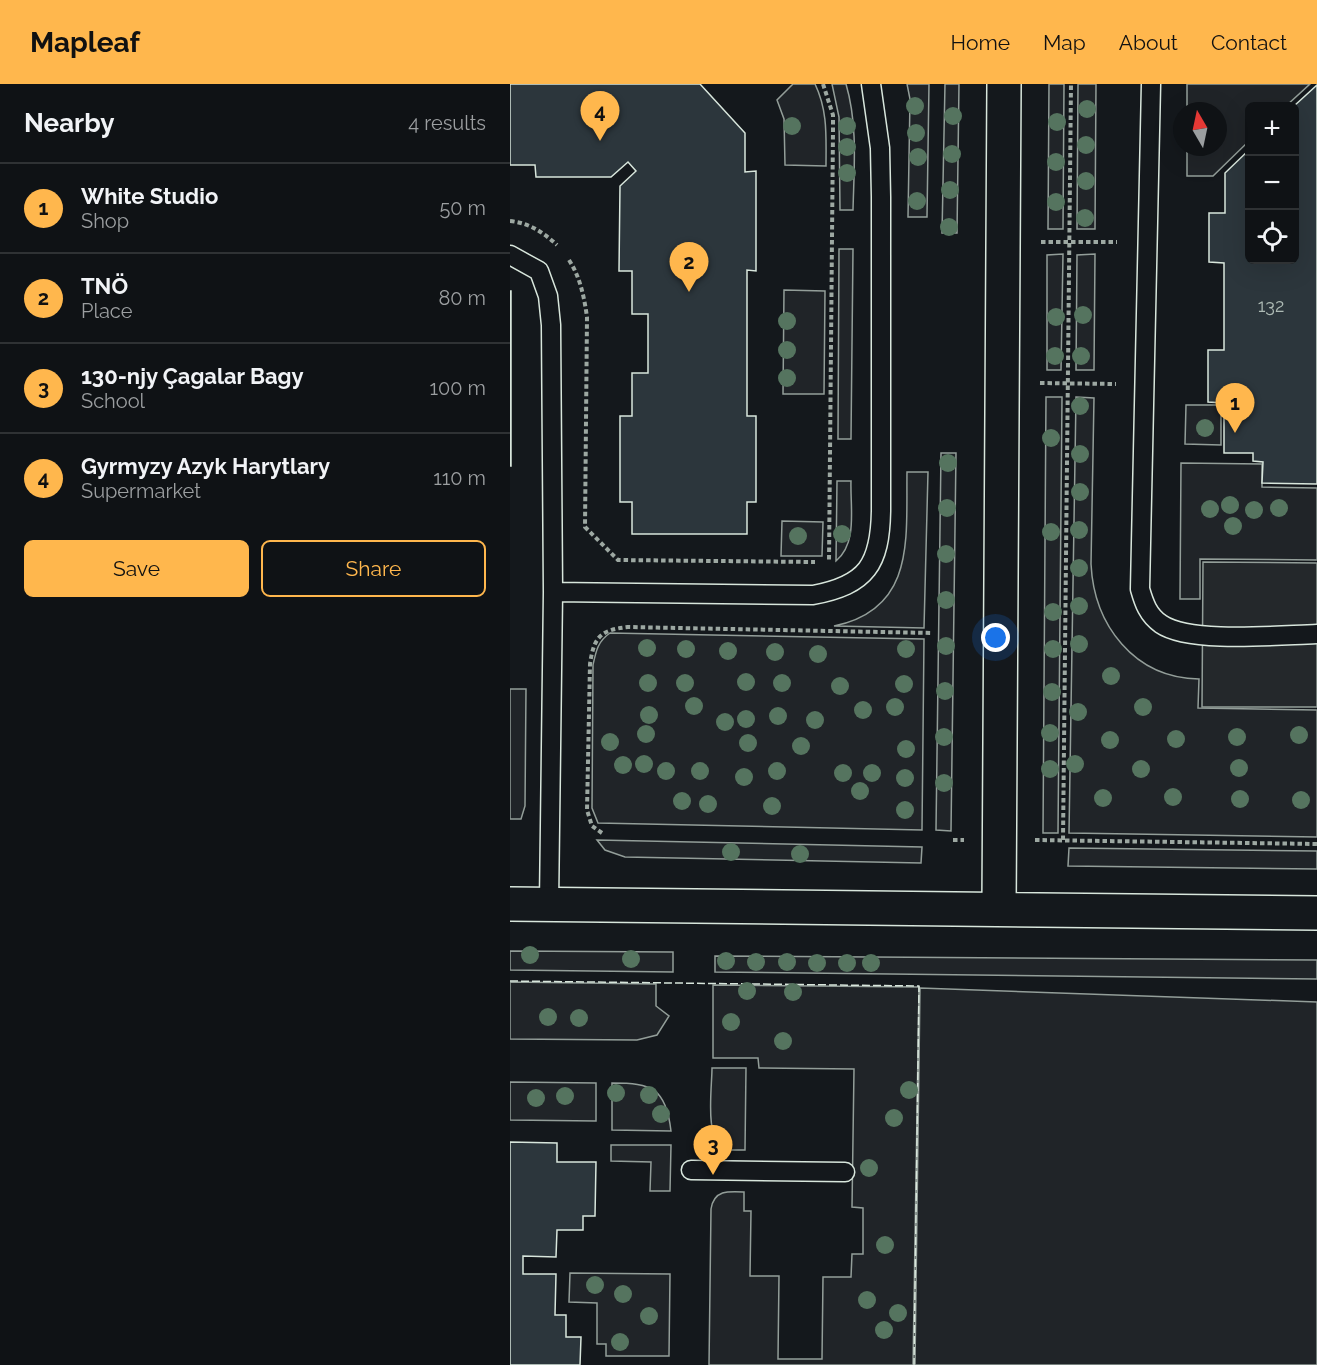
<!DOCTYPE html>
<html lang="en">
<head>
<meta charset="utf-8">
<style>
	:root { --surface:#0f1215; --page:#1d2022; --text:#f1f3f6; --muted:#9b9ea0; --line:#2f3234; --accent:#ffb74d }
	body { margin:0; font-family:Raleway,sans-serif; background:var(--page); color:var(--text) }
	.controls { position:absolute; right:18px; top:18px; display:grid; overflow:hidden; border-radius:9px; box-shadow:0 6px 24px #0002 }
	.controls button { width:54px; height:54px; display:grid; place-items:center; padding:0; border:0; border-bottom:2px solid var(--line); background:var(--surface); color:var(--text); font:30px sans-serif }
	.compass { position:absolute; left:663px; top:18px; width:54px; height:54px; border-radius:50%; background:var(--surface); box-shadow:0 6px 24px #0002; rotate:351deg }
	.you { position:absolute; left:486px; top:554px; width:21px; height:21px; margin:-15px; border:4px solid #fff; border-radius:50%; background:#1a73e8; box-shadow:0 0 0 9px #1a73e833 }
	.badge { display:grid; place-items:center; width:39px; height:39px; border-radius:50%; background:var(--accent); color:#111; font-size:20px; font-weight:700 }
	.pin { position:absolute; translate:-50% -50px; filter:drop-shadow(0 2px 3px #0008) }
	.pin::after { content:''; position:absolute; top:32px; width:21px; height:18px; background:inherit; clip-path:polygon(0 0,100% 0,50% 100%) }
	.list { margin:0; padding:0; list-style:none }
	h2 { display:flex; justify-content:space-between; align-items:center; height:78px; margin:0; padding:0 24px; font-size:26px }
	h2 small { font-size:20px; font-weight:400; color:var(--muted) }
	.list li { display:grid; grid-template-columns:39px 1fr auto; gap:18px; align-items:center; box-sizing:border-box; height:90px; padding:0 24px; border-top:2px solid var(--line) }
	.list b { display:block; font-size:22px; white-space:nowrap }
	.list p { margin:0; font-size:20px; white-space:nowrap; color:var(--muted) }
	.list em { font-size:20px; font-style:normal; color:var(--muted) }
	.actions { display:flex; gap:12px; padding:18px 24px }
	.actions a { flex:1; padding:14px 0; border:2px solid var(--accent); border-radius:9px; text-align:center; font-size:21px; color:var(--accent) }
	.actions .main { background:var(--accent); color:#111 }
	.icon { flex:none; width:33px; height:33px; fill:none; stroke:currentColor; stroke-width:2; stroke-linecap:round; stroke-linejoin:round }
	.map { position:relative; flex:none; width:807px; height:1281px; overflow:hidden }
	header { display:flex; align-items:center; gap:36px; box-sizing:border-box; height:84px; padding:0 30px; background:var(--accent); color:#111 }
	header strong { font-size:28px }
	nav { display:flex; gap:33px; margin-inline-start:auto; font-size:21px }
	main { display:flex }
	aside { flex:1; background:var(--surface) }
	.map>svg:first-child { display:block }
</style>
</head>
<body>
<header>
<strong>Mapleaf</strong>
<nav><a>Home</a><a>Map</a><a>About</a><a>Contact</a></nav>
</header>
<main>
<aside>
<h2>Nearby<small>4 results</small></h2>
<ul class="list">
<li><span class="badge">1</span><div><b>White Studio</b><p>Shop</p></div><em>50 m</em></li>
<li><span class="badge">2</span><div><b>TNÖ</b><p>Place</p></div><em>80 m</em></li>
<li><span class="badge">3</span><div><b>130-njy Çagalar Bagy</b><p>School</p></div><em>100 m</em></li>
<li><span class="badge">4</span><div><b>Gyrmyzy Azyk Harytlary</b><p>Supermarket</p></div><em>110 m</em></li>
</ul>
<div class="actions"><a class="main">Save</a><a>Share</a></div>
</aside>
<div class="map">
<svg width="807" height="1281" viewBox="0 0 807 1281">
	<rect width="100%" height="100%" fill="#14181c"/>
	<path fill="#202428" stroke="#939e99" stroke-width="1.5" d="M283,0H305C318,27 316,53 316,82L275,81L274,35L267,16Z
		M322,0H336C348,41 344,84 343,126H330L329,33Z
		M397,0H419L417,133H398L400,15Z
		M435,0H449L447,149H432Z
		M539,0H554L553,145H538Z
		M568,0H586L585,145H567Z
		M677,0H800L776,22H740L739,57L703,92H677V63H708V27H677Z
		M329,165H343L341,355H328Z
		M553,170L551,286H537V171Z
		M585,170L584,286H566L567,171Z
		M274,206L315,207L314,310H273Z
		M536,313H552L548,749H533Z
		M566,313L584,314L581,480C584,541 624,594 689,595L688,624L807,626V753L559,749Z
		M676,321H711V361L675,360Z
		M431,369H446L441,747L426,746Z
		M671,379L752,380V403L807,404V476L690,475V515H670Z
		M397,388H418L414,544L324,542C406,525 396,454 397,388Z
		M327,397H341C340,423 348,459 326,477Z
		M272,437L313,438L312,472H271Z
		M100,549L414,555L412,746L88,739L82,724L83,581C86,567 88,557 100,549Z
		M0,605H16L15,722L11,735H0Z
		M87,756L412,763L411,779L115,773L95,766Z
		M559,764L807,767V785L558,782Z
		M0,867L163,868V888L0,886Z
		M205,872L807,876V895L205,888Z
		M0,898L146,900V922L159,932L147,951L127,956L0,955Z
		M203,901L409,903L403,1281H199L201,1125C204,1106 218,1107 234,1108V1127H241L240,1192H269L268,1275H312L313,1193H341L342,1170H353V1124L342,1123L344,985L249,984L248,974H203Z
		M410,904L807,918V1281H405Z
		M202,984H236L235,1066H215C194,1056 202,1005 202,984Z
		M0,998L86,999V1037L0,1036Z
		M102,999C142,999 156,1004 161,1047L102,1046Z
		M101,1061H161L160,1107H140L141,1078L101,1077Z
		M60,1189L160,1190L159,1272H96V1260H87V1219L59,1218Z"/>
	<path fill="#24282b" stroke="#939e99" stroke-width="1.5" d="M693,478L807,479V623H692Z"/>
	<path fill="#2c363c" stroke="#d8e6dc" stroke-width="1.5" d="M0,0H190L235,49V88L246,87V187L237,186V332H246V418H237V450H122V418H110V332H122V289H138V230H122V187H109L110,102L126,87L118,78L101,93H26L25,81H0Z
		M807,1V400L752,399L753,378L743,377V369H714V319L698,318V266H714V179L699,178V129H715V89L740,65V176H784V22Z
		M0,207H1V382H0Z
		M0,1058L47,1059V1078H86L85,1132H73V1146H47L46,1173L13,1172V1190H46L45,1231H56V1253H71L70,1281H0Z"/>
	<g fill="none" stroke-linecap="round" stroke-linejoin="round">
		<defs>
			<path id="lane" d="M641,0L630,505C634,519 638,531 651,540C680,560 770,551 807,550
				M0,171L29,187L38,212L41,241L43,508L39,820
				M43,508L303,511C357,501 370,480 371,427V113L370,64L361,0
				M181,1086L335,1088"/>
			<path id="street" d="M0,820L807,829
				M489,825L494,0"/>
		</defs>
		<use href="#lane" stroke="#d8e6dc" stroke-width="21"/>
		<use href="#street" stroke="#d8e6dc" stroke-width="36"/>
		<path stroke="#9da8a2" stroke-width="4" stroke-dasharray="4.5 3" stroke-linecap="butt" d="M313,0L323,31V46L319,478
			M0,137C19,139 33,148 47,161
			M531,158H607
			M59,176C70,193 74,212 77,233L75,443L108,476L305,478
			M530,299L606,300
			M92,749L82,742L77,726L80,580C84,553 90,546 118,543L422,549
			M443,756H454
			M525,756L807,760
			M553,756L561,0"/>
		<use href="#lane" stroke="#14181c" stroke-width="18"/>
		<use href="#street" stroke="#14181c" stroke-width="33"/>
		<path stroke="#d8e6dc" stroke-width="1.5" stroke-dasharray="8 3" stroke-linecap="butt" d="M0,897L409,902L404,1281"/>
	</g>
	<g fill="#55745f">
		<circle cx="405" cy="22" r="9"/>
		<circle cx="577" cy="25" r="9"/>
		<circle cx="443" cy="32" r="9"/>
		<circle cx="547" cy="38" r="9"/>
		<circle cx="282" cy="42" r="9"/>
		<circle cx="337" cy="42" r="9"/>
		<circle cx="406" cy="49" r="9"/>
		<circle cx="576" cy="61" r="9"/>
		<circle cx="337" cy="63" r="9"/>
		<circle cx="442" cy="70" r="9"/>
		<circle cx="408" cy="73" r="9"/>
		<circle cx="546" cy="78" r="9"/>
		<circle cx="337" cy="89" r="9"/>
		<circle cx="576" cy="97" r="9"/>
		<circle cx="440" cy="106" r="9"/>
		<circle cx="407" cy="117" r="9"/>
		<circle cx="546" cy="118" r="9"/>
		<circle cx="575" cy="134" r="9"/>
		<circle cx="439" cy="143" r="9"/>
		<circle cx="573" cy="231" r="9"/>
		<circle cx="546" cy="233" r="9"/>
		<circle cx="277" cy="237" r="9"/>
		<circle cx="277" cy="266" r="9"/>
		<circle cx="545" cy="272" r="9"/>
		<circle cx="571" cy="272" r="9"/>
		<circle cx="277" cy="294" r="9"/>
		<circle cx="570" cy="322" r="9"/>
		<circle cx="695" cy="344" r="9"/>
		<circle cx="541" cy="354" r="9"/>
		<circle cx="570" cy="370" r="9"/>
		<circle cx="438" cy="379" r="9"/>
		<circle cx="570" cy="408" r="9"/>
		<circle cx="720" cy="421" r="9"/>
		<circle cx="437" cy="424" r="9"/>
		<circle cx="769" cy="424" r="9"/>
		<circle cx="700" cy="425" r="9"/>
		<circle cx="744" cy="426" r="9"/>
		<circle cx="723" cy="442" r="9"/>
		<circle cx="569" cy="446" r="9"/>
		<circle cx="541" cy="448" r="9"/>
		<circle cx="332" cy="450" r="9"/>
		<circle cx="288" cy="452" r="9"/>
		<circle cx="436" cy="470" r="9"/>
		<circle cx="569" cy="484" r="9"/>
		<circle cx="436" cy="516" r="9"/>
		<circle cx="569" cy="522" r="9"/>
		<circle cx="543" cy="528" r="9"/>
		<circle cx="569" cy="560" r="9"/>
		<circle cx="436" cy="562" r="9"/>
		<circle cx="137" cy="564" r="9"/>
		<circle cx="176" cy="565" r="9"/>
		<circle cx="396" cy="565" r="9"/>
		<circle cx="543" cy="565" r="9"/>
		<circle cx="218" cy="567" r="9"/>
		<circle cx="265" cy="568" r="9"/>
		<circle cx="308" cy="570" r="9"/>
		<circle cx="601" cy="592" r="9"/>
		<circle cx="236" cy="598" r="9"/>
		<circle cx="138" cy="599" r="9"/>
		<circle cx="175" cy="599" r="9"/>
		<circle cx="272" cy="599" r="9"/>
		<circle cx="394" cy="600" r="9"/>
		<circle cx="330" cy="602" r="9"/>
		<circle cx="435" cy="607" r="9"/>
		<circle cx="542" cy="608" r="9"/>
		<circle cx="184" cy="622" r="9"/>
		<circle cx="385" cy="623" r="9"/>
		<circle cx="633" cy="623" r="9"/>
		<circle cx="353" cy="626" r="9"/>
		<circle cx="568" cy="628" r="9"/>
		<circle cx="139" cy="631" r="9"/>
		<circle cx="268" cy="632" r="9"/>
		<circle cx="236" cy="635" r="9"/>
		<circle cx="305" cy="636" r="9"/>
		<circle cx="215" cy="638" r="9"/>
		<circle cx="540" cy="649" r="9"/>
		<circle cx="136" cy="650" r="9"/>
		<circle cx="789" cy="651" r="9"/>
		<circle cx="434" cy="653" r="9"/>
		<circle cx="727" cy="653" r="9"/>
		<circle cx="666" cy="655" r="9"/>
		<circle cx="600" cy="656" r="9"/>
		<circle cx="100" cy="658" r="9"/>
		<circle cx="238" cy="659" r="9"/>
		<circle cx="291" cy="662" r="9"/>
		<circle cx="396" cy="665" r="9"/>
		<circle cx="134" cy="680" r="9"/>
		<circle cx="565" cy="680" r="9"/>
		<circle cx="113" cy="681" r="9"/>
		<circle cx="729" cy="684" r="9"/>
		<circle cx="540" cy="685" r="9"/>
		<circle cx="631" cy="685" r="9"/>
		<circle cx="156" cy="687" r="9"/>
		<circle cx="190" cy="687" r="9"/>
		<circle cx="267" cy="687" r="9"/>
		<circle cx="333" cy="689" r="9"/>
		<circle cx="362" cy="689" r="9"/>
		<circle cx="234" cy="693" r="9"/>
		<circle cx="395" cy="694" r="9"/>
		<circle cx="434" cy="699" r="9"/>
		<circle cx="350" cy="707" r="9"/>
		<circle cx="663" cy="713" r="9"/>
		<circle cx="593" cy="714" r="9"/>
		<circle cx="730" cy="715" r="9"/>
		<circle cx="791" cy="716" r="9"/>
		<circle cx="172" cy="717" r="9"/>
		<circle cx="198" cy="720" r="9"/>
		<circle cx="262" cy="722" r="9"/>
		<circle cx="395" cy="726" r="9"/>
		<circle cx="221" cy="768" r="9"/>
		<circle cx="290" cy="770" r="9"/>
		<circle cx="20" cy="871" r="9"/>
		<circle cx="121" cy="875" r="9"/>
		<circle cx="216" cy="877" r="9"/>
		<circle cx="246" cy="878" r="9"/>
		<circle cx="277" cy="878" r="9"/>
		<circle cx="307" cy="879" r="9"/>
		<circle cx="337" cy="879" r="9"/>
		<circle cx="361" cy="879" r="9"/>
		<circle cx="237" cy="907" r="9"/>
		<circle cx="283" cy="908" r="9"/>
		<circle cx="38" cy="933" r="9"/>
		<circle cx="69" cy="934" r="9"/>
		<circle cx="221" cy="938" r="9"/>
		<circle cx="273" cy="957" r="9"/>
		<circle cx="399" cy="1006" r="9"/>
		<circle cx="106" cy="1009" r="9"/>
		<circle cx="139" cy="1011" r="9"/>
		<circle cx="55" cy="1012" r="9"/>
		<circle cx="26" cy="1014" r="9"/>
		<circle cx="151" cy="1030" r="9"/>
		<circle cx="384" cy="1034" r="9"/>
		<circle cx="359" cy="1084" r="9"/>
		<circle cx="375" cy="1161" r="9"/>
		<circle cx="85" cy="1201" r="9"/>
		<circle cx="113" cy="1210" r="9"/>
		<circle cx="357" cy="1216" r="9"/>
		<circle cx="388" cy="1229" r="9"/>
		<circle cx="139" cy="1232" r="9"/>
		<circle cx="374" cy="1246" r="9"/>
		<circle cx="110" cy="1258" r="9"/>
	</g>
	<g text-anchor="middle" stroke-width="4.5" stroke-linejoin="round" paint-order="stroke">
		<g font-size="18" fill="#adbab4">
			<text x="761" y="228">132</text>
		</g>
	</g>
</svg>
<div class="controls">
<button>+</button>
<button>−</button>
<button><svg class="icon" aria-label="locate" viewBox="0 0 24 24"><circle cx="12" cy="12" r="6"/><path d="M12 2v4M12 18v4M2 12h4M18 12h4"/></svg></button>
</div>
<svg class="compass" viewBox="-18 -18 36 36"><path d="M0-13l5 13h-10z" fill="#e53935"/><path d="M0 13l5-13h-10z" fill="#9b9ea0"/></svg>
<div class="you"></div>
<div class="pin badge" style="left:725px;top:349px">1</div>
<div class="pin badge" style="left:179px;top:208px">2</div>
<div class="pin badge" style="left:203px;top:1091px">3</div>
<div class="pin badge" style="left:90px;top:57px">4</div>
</div>
</main>
</body>
</html>
